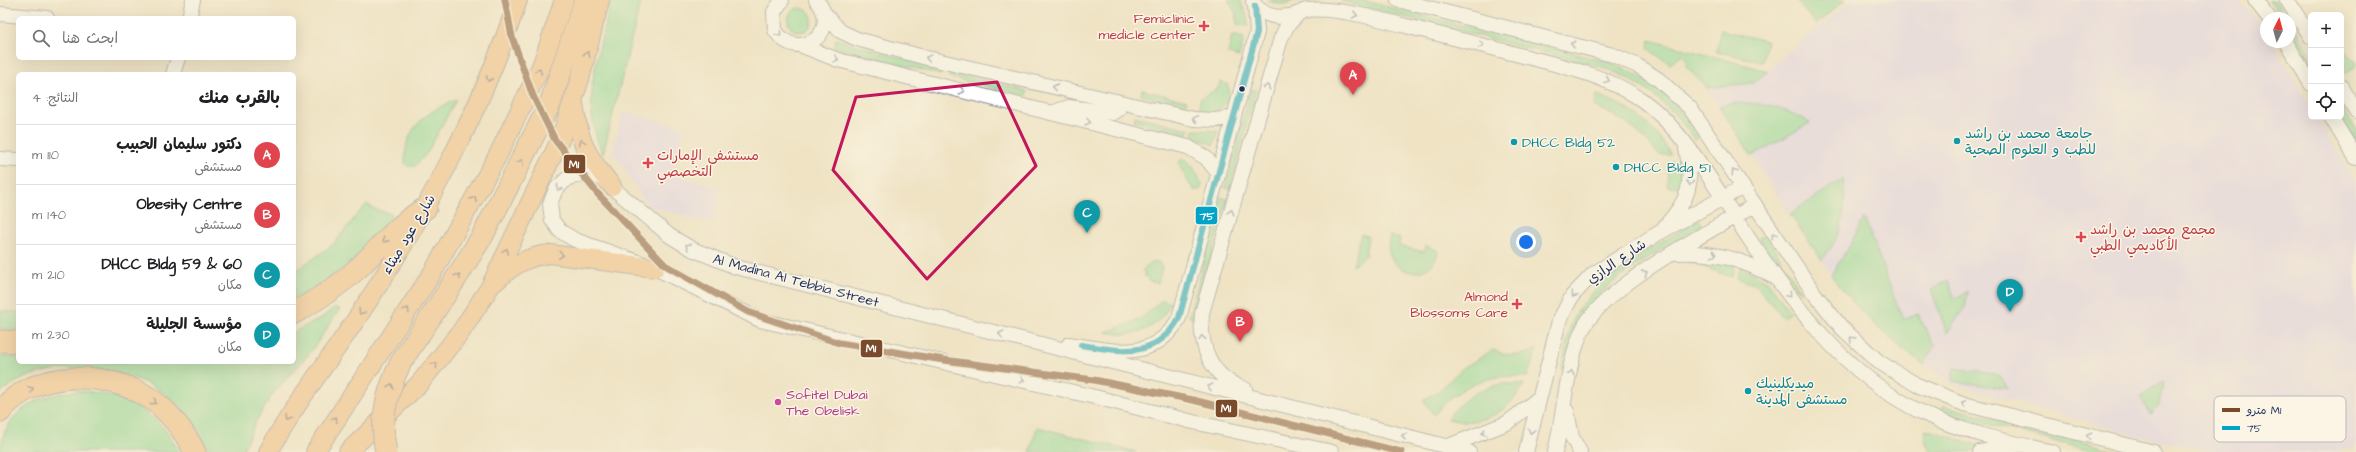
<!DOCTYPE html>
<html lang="ar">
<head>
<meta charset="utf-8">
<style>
	:root { --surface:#fff; --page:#f2f2f2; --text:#202124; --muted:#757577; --line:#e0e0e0; --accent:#1a73e8 }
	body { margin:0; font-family:"Architects Daughter","Playpen Sans Arabic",sans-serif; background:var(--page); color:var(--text); direction:rtl }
	.controls { position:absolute; right:12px; top:12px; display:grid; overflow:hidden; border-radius:6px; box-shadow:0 4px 16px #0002 }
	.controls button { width:36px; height:36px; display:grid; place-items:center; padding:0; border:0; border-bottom:1px solid var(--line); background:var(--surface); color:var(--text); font:20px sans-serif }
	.compass { position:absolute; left:2260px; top:12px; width:36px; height:36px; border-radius:50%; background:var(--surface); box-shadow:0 4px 16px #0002; rotate:6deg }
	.you { position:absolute; left:1526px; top:242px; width:14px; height:14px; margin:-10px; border:3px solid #fff; border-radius:50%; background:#1a73e8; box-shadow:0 0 0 6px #1a73e833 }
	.badge { display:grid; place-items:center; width:26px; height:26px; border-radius:50%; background:var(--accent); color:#fff; font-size:13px; font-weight:700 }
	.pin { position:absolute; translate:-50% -33px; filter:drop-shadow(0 1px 2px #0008) }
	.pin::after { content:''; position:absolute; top:21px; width:14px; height:12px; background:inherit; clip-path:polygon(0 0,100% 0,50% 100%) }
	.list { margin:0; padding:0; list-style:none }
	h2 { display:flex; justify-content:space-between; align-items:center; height:52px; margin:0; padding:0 16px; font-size:17px }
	h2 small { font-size:13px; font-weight:400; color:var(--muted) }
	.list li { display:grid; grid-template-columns:26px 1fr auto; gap:12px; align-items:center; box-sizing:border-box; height:60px; padding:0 16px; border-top:1px solid var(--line) }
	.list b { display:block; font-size:15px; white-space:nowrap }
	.list p { margin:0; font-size:13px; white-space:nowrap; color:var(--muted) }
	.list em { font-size:13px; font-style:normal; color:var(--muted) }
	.icon { flex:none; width:22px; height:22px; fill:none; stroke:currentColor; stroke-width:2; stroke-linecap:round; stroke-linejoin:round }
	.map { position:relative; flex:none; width:2356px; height:452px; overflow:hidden; direction:ltr }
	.search { position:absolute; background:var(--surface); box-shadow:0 4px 16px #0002; left:16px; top:16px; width:280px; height:44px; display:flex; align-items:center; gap:10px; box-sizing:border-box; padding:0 14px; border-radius:6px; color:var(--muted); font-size:15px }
	.panel { position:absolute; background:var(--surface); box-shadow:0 4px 16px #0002; left:16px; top:72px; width:280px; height:292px; border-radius:6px; direction:rtl }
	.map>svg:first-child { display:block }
</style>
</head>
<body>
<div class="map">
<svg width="2356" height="452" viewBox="0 0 2356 452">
	<rect width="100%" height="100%" fill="#fcf5e5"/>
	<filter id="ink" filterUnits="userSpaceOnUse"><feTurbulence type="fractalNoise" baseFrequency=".025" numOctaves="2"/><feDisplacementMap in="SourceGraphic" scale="8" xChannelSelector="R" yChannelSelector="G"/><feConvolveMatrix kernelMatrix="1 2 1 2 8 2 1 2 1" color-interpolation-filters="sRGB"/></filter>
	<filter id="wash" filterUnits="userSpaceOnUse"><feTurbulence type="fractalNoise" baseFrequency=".012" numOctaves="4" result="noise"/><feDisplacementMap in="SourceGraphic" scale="16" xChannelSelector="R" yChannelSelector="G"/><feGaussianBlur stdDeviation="0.9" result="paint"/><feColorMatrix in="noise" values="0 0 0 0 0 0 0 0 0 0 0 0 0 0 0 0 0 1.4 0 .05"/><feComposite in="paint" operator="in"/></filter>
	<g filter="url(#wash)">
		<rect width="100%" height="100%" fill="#efe3c4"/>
		<path fill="#e2d4f3" d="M1851,0H2238L2265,29L2266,42H2272L2311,107V117H2317L2356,183V445L2337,452H2217L2143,437L1953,384L1910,355L1880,330L1856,305L1831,275L1707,88L1753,83Z
			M623,112L684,128L672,175L722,188L713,223L648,206L613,151Z"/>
		<path fill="#8ddc9b" stroke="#54867c" d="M611,0H641L603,154C578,103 600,52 611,0Z
			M1228,0H1240L1247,17L1248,26L1237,25L1236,13Z
			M1268,0H1294C1286,6 1276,5 1268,0Z
			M1360,0L1612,63C1650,79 1677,102 1701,136L1695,140C1671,105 1642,82 1602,67L1341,1Z
			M1796,0H1845L1816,24Z
			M2269,0H2275L2289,18H2282Z
			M788 20a12 12 0 1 1 24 0a12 12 0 1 1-24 0Z
			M2290,20L2311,55V67L2290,32Z
			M1721,30L1767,41L1762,62L1716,51Z
			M1232,35L1244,38L1239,57L1228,54Z
			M836,39L942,70L941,75L834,47Z
			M1650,40L1768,71L1753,83L1707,88L1685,65L1688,62L1682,55L1670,64L1648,49Z
			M2341,42L2352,60L2356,61V67L2343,74C2338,66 2341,51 2341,42Z
			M950,72L1027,91L1026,96L949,77Z
			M1221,82L1227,84C1237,103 1215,115 1199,114L1200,99L1217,89Z
			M1251,89L1256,90L1230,189L1225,188Z
			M1142,90L1187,101L1186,106L1141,95Z
			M1597,95C1629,106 1654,125 1671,155H1659C1641,132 1621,117 1594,106Z
			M456,100L427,153L415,166H408L405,163C404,127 426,112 456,100Z
			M1734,103C1762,102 1785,108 1810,123L1752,156L1719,106Z
			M2341,105L2356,130V143L2341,117Z
			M1135,116L1189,129L1188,134L1134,121Z
			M1194,130L1218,131L1214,145L1193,136Z
			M1182,159C1192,161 1199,177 1202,186L1200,190H1194L1185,177L1179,163Z
			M1683,159L1685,187L1667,186L1668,163Z
			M1843,179C1848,210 1842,236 1822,260L1790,214Z
			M1221,197L1227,199L1194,318L1189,317Z
			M367,204L374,209L392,214C374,251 330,280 294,299V272L334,244L356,216Z
			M1864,218L1903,320L1918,314L1934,346L1924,365C1888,340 1858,310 1831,275L1849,247Z
			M1699,219L1702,225C1663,250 1596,282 1577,325C1572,339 1570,356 1567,370L1562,369C1565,351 1567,332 1575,316C1595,277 1663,243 1699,219Z
			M1361,234L1368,236L1365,256L1353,266Z
			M1765,234L1801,292L1790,282L1759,238Z
			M1390,236L1400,239L1399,246L1424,252L1426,246L1439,251C1430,287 1379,273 1390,236Z
			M1695,258L1735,262L1732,277L1685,260Z
			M1153,262H1159L1162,267L1158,283L1148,281V277L1144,276L1145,272L1142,271Z
			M1741,266L1768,282L1790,312L1783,317L1756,285L1737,278Z
			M1948,280L1955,299L1968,291L1965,307L1947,333L1931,290Z
			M1162,300L1171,303C1158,329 1134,339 1106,332L1139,320Z
			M334,308L340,309L312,350L272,395L256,421L242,452H209C198,432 184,408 165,394C122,363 41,357 0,393V356L18,357V362H294V332L320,319Z
			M1,311L18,312V330L0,329Z
			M1537,349L1527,377C1489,373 1458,385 1434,415L1423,400L1437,392L1463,368L1493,350C1509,357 1522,357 1537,349Z
			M1954,368L1999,375L2008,389L1952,381Z
			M2164,381L2159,405L2150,414L2140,396Z
			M1501,384H1524C1508,414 1480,427 1447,419C1461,400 1478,389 1501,384Z
			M79,391C122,393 160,412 179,452H0C4,410 41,393 79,391Z
			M1944,406L2122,452H2095L1941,412Z
			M1037,427L1136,452H1030Z
			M1925,429L1983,447L1970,452H1930L1925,440Z"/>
	</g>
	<g filter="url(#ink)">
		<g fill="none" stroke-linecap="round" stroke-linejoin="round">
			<defs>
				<path id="minor" d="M782,0L774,12L775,30C798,66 844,30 816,0
					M1398,0L1613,55L1638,66L1658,79L1690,108L1814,293L1842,328L1879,362L1917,385L1964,404L2154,452
					M2255,0L2269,18
					M2287,0L2311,37
					M1253,2C1263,18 1283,20 1300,13
					M1303,11C1333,3 1405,27 1438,34C1469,42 1500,50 1531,58C1571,68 1608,77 1642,100C1682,128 1712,182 1738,222C1787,297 1842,375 1925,414C1964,433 2010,442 2053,452
					M0,14L47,18
					M825,14L840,31L857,39L927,58L1194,119L1216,120L1234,117
					M189,18L193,0
					M2286,42L2311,84
					M800,45L838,60L1188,147L1206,158L1219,174
					M173,74L178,58
					M2341,86L2356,111
					M1051,113L1069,107L1113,113L1118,110L1116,101
					M2331,117L2356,158
					M0,159L18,160
					M1665,226C1689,200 1694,184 1686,149
					M1676,253C1711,251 1741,258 1772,276
					M1069,344C1111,350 1154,364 1179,318L1257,32L1255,6
					M1245,389C1211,378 1199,347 1202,313L1281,38L1287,26L1299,13
					M1567,411L1572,437L1580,452
					M1446,447L1507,423L1540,397
					M1332,452L1193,422L1095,397L760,320L655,268L575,240L560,231L552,220L550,204L556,189L568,178L584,174L600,177L670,236L692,249L736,267L1469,452
					M1526,452L1559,321L1572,296L1593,274L1657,234L1743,187
					M1555,452C1564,416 1567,356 1585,325C1611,282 1710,231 1755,205
					M1980,452L2015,446"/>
				<path id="major" d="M574,103C579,143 586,155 612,186
					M495,282C512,266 527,256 550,254L655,268
					M268,452C293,406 326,365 355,321C422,220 480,115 518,0
					M315,452L433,272L498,155L542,64L564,0
					M348,452L419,384L460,333L490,287L560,140L580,79L600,0"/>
				<path id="highway" d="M550,104L585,0
					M294,313C317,300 339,286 357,269C381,247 398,223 426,208
					M0,341L18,342
					M0,412C34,368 108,370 151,399C171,413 184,431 195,452"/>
			</defs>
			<use href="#minor" stroke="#858991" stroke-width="16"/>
			<use href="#major" stroke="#858991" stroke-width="20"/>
			<use href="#highway" stroke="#858991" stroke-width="23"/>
			<use href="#minor" stroke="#fff" stroke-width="14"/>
			<use href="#major" stroke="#f6be86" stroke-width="18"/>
			<use href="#highway" stroke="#f6be86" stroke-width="21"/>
			<defs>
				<path id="highway-bridge" d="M386,452C379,420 387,391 401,362L455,280L483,235L550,104"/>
			</defs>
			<use href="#highway-bridge" stroke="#858991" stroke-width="23" stroke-linecap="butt"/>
			<use href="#highway-bridge" stroke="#f6be86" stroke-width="21"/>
			<defs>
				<path id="bus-1" d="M1081,345C1120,351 1156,360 1179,318L1257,32L1255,6"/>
			</defs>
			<use href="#bus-1" stroke="#fcf5e5" stroke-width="9"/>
			<use href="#bus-1" stroke="#01a3c8" stroke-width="6"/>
			<defs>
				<path id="metro-1" d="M505,0L512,37L533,96L555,140L597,193L665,265L748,312L839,343L944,360L1094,380L1193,400L1401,452"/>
			</defs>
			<use href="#metro-1" stroke="#fcf5e5" stroke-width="10"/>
			<use href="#metro-1" stroke="#7a4b2a" stroke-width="7"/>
		</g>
		<defs><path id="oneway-chevron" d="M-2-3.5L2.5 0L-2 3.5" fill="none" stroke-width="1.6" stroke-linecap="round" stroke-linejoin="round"/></defs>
		<g stroke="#8d97ae">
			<use href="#oneway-chevron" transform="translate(1355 15) rotate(13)"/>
			<use href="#oneway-chevron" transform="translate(779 34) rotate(51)"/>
			<use href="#oneway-chevron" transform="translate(1573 44) rotate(-166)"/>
			<use href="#oneway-chevron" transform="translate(1481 45) rotate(14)"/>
			<use href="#oneway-chevron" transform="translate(928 58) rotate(-167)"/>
			<use href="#oneway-chevron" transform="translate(836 59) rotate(15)"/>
			<use href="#oneway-chevron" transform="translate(1607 80) rotate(22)"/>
			<use href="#oneway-chevron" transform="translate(1055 87) rotate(-167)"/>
			<use href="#oneway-chevron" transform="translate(1267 87) rotate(-74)"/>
			<use href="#oneway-chevron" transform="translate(962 91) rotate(14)"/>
			<use href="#oneway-chevron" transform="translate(1195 119) rotate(-172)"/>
			<use href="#oneway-chevron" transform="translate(1088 122) rotate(14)"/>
			<use href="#oneway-chevron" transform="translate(1734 172) rotate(-123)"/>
			<use href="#oneway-chevron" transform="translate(1690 183) rotate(96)"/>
			<use href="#oneway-chevron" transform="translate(559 188) rotate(129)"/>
			<use href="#oneway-chevron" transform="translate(1231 212) rotate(-74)"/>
			<use href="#oneway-chevron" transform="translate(1774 235) rotate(-124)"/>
			<use href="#oneway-chevron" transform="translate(688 246) rotate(-150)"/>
			<use href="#oneway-chevron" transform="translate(1714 254) rotate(10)"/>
			<use href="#oneway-chevron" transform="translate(1645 273) rotate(-33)"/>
			<use href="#oneway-chevron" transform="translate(1574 295) rotate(126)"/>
			<use href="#oneway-chevron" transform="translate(1789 295) rotate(50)"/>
			<use href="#oneway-chevron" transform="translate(1001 334) rotate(-166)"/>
			<use href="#oneway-chevron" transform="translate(1202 338) rotate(-99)"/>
			<use href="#oneway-chevron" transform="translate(1852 339) rotate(-134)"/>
			<use href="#oneway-chevron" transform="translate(1571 373) rotate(-78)"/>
			<use href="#oneway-chevron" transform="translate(1022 380) rotate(13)"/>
			<use href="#oneway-chevron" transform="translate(1210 387) rotate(-166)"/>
			<use href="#oneway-chevron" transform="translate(1964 403) rotate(-163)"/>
			<use href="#oneway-chevron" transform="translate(1531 431) rotate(104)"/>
			<use href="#oneway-chevron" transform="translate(1484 433) rotate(160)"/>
			<use href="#oneway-chevron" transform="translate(1404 436) rotate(-165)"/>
			<use href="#oneway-chevron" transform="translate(2089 436) rotate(-166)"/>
		</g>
		<g stroke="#7e6f70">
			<use href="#oneway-chevron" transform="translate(587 54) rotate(-74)"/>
			<use href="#oneway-chevron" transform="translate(539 71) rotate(-65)"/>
			<use href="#oneway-chevron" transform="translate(489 79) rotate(112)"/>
			<use href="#oneway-chevron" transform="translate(582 142) rotate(-110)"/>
			<use href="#oneway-chevron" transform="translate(521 162) rotate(-64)"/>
			<use href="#oneway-chevron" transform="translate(474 199) rotate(-61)"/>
			<use href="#oneway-chevron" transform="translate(385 240) rotate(132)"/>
			<use href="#oneway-chevron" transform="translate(506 251) rotate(-66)"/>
			<use href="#oneway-chevron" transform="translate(561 255) rotate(5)"/>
			<use href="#oneway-chevron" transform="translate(458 276) rotate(-58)"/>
			<use href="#oneway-chevron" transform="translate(407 310) rotate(-57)"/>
			<use href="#oneway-chevron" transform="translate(361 312) rotate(122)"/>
			<use href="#oneway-chevron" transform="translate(435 365) rotate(-50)"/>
			<use href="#oneway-chevron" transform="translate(391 386) rotate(-71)"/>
			<use href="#oneway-chevron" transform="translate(31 389) rotate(-25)"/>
			<use href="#oneway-chevron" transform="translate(154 402) rotate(36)"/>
			<use href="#oneway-chevron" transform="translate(287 419) rotate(122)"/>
			<use href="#oneway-chevron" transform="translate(335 419) rotate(-56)"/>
		</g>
	</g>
	<path d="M0 0H2356V452H0ZM997,82L1036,166L927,279L833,170L856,97Z" fill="#efe3c4" fill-opacity=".55" fill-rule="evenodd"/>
	<path fill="none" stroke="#c2185b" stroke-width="3" stroke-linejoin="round" d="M997,82L1036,166L927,279L833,170L856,97Z"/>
	<g fill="#e0444e" stroke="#fcf5e5" stroke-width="1.5">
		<path d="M1202 20h4v4h4v4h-4v4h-4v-4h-4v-4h4z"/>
		<path d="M646 157h4v4h4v4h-4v4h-4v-4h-4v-4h4z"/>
		<path d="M2079 231h4v4h4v4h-4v4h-4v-4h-4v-4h4z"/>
		<path d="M1515 298h4v4h4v4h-4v4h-4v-4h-4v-4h4z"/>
	</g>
	<circle fill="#1b2f5e" stroke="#fcf5e5" stroke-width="1.5" cx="1242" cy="89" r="3.5"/>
	<g fill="#0f9aa8" stroke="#fcf5e5" stroke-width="1.5">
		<circle cx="1957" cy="141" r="4"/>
		<circle cx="1514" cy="142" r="4"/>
		<circle cx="1616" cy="167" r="4"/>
		<circle cx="1748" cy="391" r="4"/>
	</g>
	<circle fill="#d1479c" stroke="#fcf5e5" stroke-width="1.5" cx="778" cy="402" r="4"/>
	<g text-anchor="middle" stroke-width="3" stroke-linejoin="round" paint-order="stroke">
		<g font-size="14" fill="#be3a42" stroke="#fcf5e5" text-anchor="end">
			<text x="1195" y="23">Femiclinic<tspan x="1195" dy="16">medicle center</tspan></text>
			<text x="657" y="160" text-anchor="start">مستشفى الإمارات<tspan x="657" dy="16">التخصصي</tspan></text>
			<text x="2090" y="234" text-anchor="start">مجمع محمد بن راشد<tspan x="2090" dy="16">الأكاديمي الطبي</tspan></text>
			<text x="1508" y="301">Almond<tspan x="1508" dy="16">Blossoms Care</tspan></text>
		</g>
		<g font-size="14" fill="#0d838f" stroke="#fcf5e5" text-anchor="start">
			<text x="1965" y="138">جامعة محمد بن راشد<tspan x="1965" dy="16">للطب و العلوم الصحية</tspan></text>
			<text x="1522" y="147">DHCC Bldg 52</text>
			<text x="1624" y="172">DHCC Bldg 51</text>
			<text x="1756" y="388">ميديكلينيك<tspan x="1756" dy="16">مستشفى المدينة</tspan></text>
		</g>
		<g font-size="14" fill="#1b2f5e" stroke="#fcf5e5">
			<text transform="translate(408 234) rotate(-59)" y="5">شارع عود ميثاء</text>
			<text transform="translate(1616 261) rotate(-34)" y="5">شارع الرازي</text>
			<text transform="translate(796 280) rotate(15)" y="5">Al Madina Al Tebbia Street</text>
		</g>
		<g font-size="14" fill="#b23c85" stroke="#fcf5e5" text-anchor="start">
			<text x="786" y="399">Sofitel Dubai<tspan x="786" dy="16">The Obelisk</tspan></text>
		</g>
	</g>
	<rect x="2214" y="396" width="132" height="46" rx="6" fill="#fcf5e5" stroke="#b8babc" stroke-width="1"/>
	<rect x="2222" y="408" width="18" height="4" fill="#7a4b2a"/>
	<rect x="2222" y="426" width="18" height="4" fill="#01a3c8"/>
	<g font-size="11" fill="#1b2f5e">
		<text x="2247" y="414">مترو M1</text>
		<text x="2247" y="432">75</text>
	</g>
	<g stroke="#fcf5e5" stroke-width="1.5">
		<rect x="563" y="154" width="23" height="20" rx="4" fill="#7a4b2a"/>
		<rect x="1195" y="206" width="23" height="19" rx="4" fill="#01a3c8"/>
		<rect x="860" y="339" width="23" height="19" rx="4" fill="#7a4b2a"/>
		<rect x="1215" y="399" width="23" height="19" rx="4" fill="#7a4b2a"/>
	</g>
	<g font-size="11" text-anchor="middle" font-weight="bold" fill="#fff">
		<text x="574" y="168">M1</text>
		<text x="1207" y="220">75</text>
		<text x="871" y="352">M1</text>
		<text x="1226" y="412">M1</text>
	</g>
</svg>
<div class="controls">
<button>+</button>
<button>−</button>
<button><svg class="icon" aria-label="locate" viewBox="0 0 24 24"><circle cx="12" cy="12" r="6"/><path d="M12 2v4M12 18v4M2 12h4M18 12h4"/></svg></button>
</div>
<svg class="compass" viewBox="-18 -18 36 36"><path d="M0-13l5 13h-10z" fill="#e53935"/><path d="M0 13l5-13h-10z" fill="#757577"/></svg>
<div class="you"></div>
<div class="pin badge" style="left:1353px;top:95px;background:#e0444e">A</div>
<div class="pin badge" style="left:1240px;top:342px;background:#e0444e">B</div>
<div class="pin badge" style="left:1087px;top:233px;background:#0f9aa8">C</div>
<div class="pin badge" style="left:2010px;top:312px;background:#0f9aa8">D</div>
<div class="search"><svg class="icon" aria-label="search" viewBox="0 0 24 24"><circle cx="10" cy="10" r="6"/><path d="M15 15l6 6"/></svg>ابحث هنا</div>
<section class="panel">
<h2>بالقرب منك<small>النتائج: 4</small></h2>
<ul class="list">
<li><span class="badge" style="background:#e0444e">A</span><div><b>دكتور سليمان الحبيب</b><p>مستشفى</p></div><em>110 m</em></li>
<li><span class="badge" style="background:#e0444e">B</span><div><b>Obesity Centre</b><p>مستشفى</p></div><em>140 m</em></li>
<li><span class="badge" style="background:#0f9aa8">C</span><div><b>DHCC Bldg 59 &amp; 60</b><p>مكان</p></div><em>210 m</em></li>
<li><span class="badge" style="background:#0f9aa8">D</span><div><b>مؤسسة الجليلة</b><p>مكان</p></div><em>230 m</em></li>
</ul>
</section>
</div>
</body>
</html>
